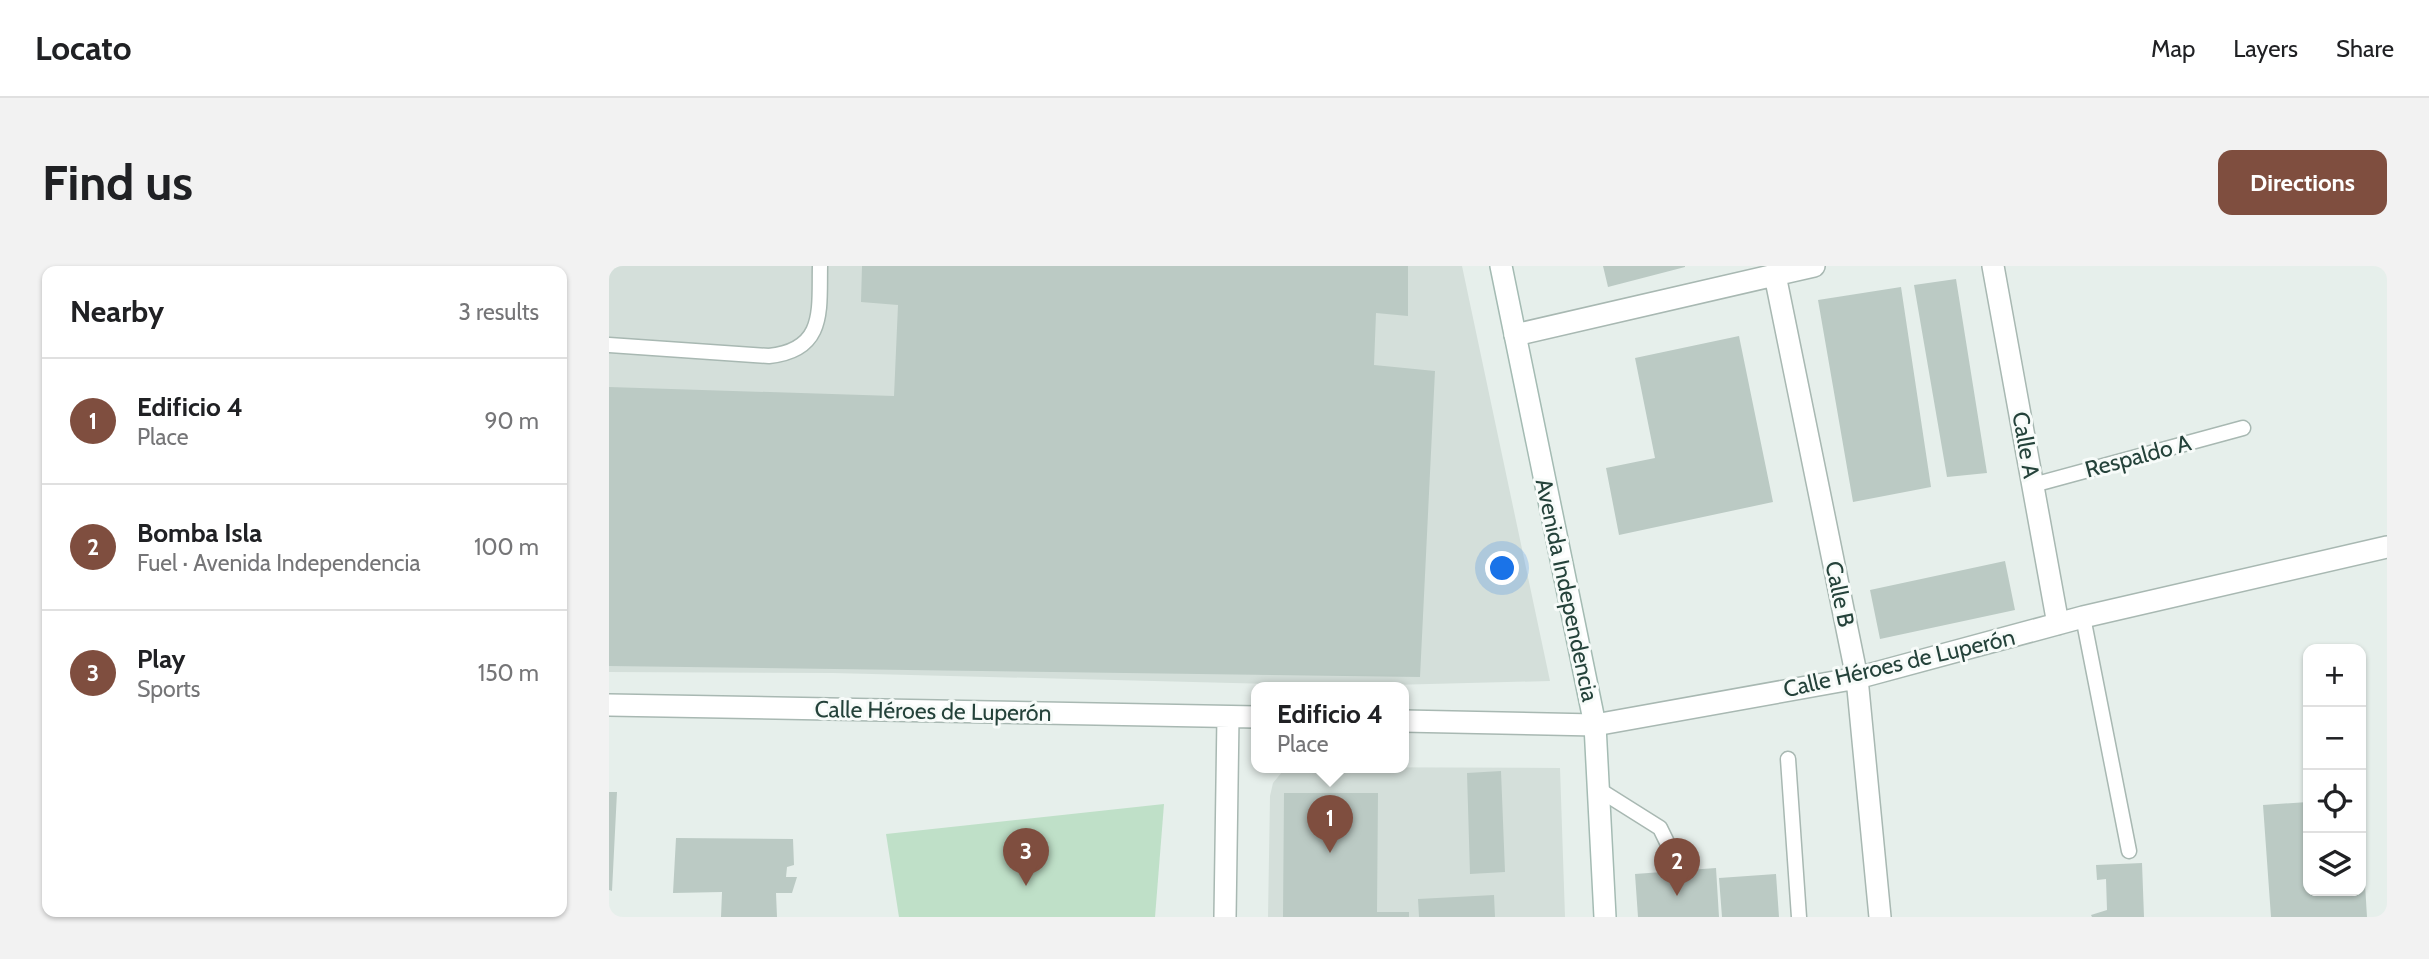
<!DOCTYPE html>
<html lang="en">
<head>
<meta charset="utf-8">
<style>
	:root { --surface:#fff; --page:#f2f2f2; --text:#202124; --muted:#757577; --line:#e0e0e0; --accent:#7f4e3f }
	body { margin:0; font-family:Cabin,sans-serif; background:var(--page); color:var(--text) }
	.controls { position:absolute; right:21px; bottom:21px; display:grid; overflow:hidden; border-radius:14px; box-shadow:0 2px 5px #0004 }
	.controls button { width:63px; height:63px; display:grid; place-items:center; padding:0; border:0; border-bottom:2px solid var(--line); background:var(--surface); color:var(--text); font:35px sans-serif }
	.you { position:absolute; left:894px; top:303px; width:24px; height:24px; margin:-18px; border:5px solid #fff; border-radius:50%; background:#1a73e8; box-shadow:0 0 0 10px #1a73e833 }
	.badge { display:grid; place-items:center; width:46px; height:46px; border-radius:50%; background:var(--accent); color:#fff; font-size:23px; font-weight:700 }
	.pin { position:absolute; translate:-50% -58px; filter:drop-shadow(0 2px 4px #0008) }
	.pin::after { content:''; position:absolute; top:37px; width:24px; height:21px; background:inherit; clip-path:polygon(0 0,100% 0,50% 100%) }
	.popup { position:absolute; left:642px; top:416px; width:158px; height:91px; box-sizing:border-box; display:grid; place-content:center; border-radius:14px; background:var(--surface); filter:drop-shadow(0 2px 5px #0005); font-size:23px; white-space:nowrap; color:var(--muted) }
	.popup b { font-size:26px; color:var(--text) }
	.popup::after { content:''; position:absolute; left:50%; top:100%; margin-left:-14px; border:14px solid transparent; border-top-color:var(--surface) }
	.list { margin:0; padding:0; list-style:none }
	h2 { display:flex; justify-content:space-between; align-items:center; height:91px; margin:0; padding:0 28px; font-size:30px }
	h2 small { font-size:23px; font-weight:400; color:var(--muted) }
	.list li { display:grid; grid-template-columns:46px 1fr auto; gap:21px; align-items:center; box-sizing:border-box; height:126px; padding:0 28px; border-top:2px solid var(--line) }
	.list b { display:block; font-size:26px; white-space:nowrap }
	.list p { margin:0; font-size:23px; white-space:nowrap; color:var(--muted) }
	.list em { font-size:23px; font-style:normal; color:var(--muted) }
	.icon { flex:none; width:38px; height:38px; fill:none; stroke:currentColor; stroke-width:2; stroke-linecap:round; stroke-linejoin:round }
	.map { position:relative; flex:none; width:1778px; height:651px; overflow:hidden; border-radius:14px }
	header { display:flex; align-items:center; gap:42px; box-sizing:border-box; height:98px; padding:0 35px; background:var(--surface); border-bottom:2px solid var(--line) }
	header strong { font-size:33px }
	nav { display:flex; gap:38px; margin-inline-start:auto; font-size:24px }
	.intro { display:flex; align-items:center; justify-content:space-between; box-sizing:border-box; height:168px; padding:0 42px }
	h1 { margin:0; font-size:49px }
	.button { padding:18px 32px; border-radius:14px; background:var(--accent); color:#fff; font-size:24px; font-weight:700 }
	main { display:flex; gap:42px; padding:0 42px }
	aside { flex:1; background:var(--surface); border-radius:14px; box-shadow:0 2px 5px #0004 }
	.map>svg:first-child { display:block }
</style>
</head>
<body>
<header>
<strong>Locato</strong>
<nav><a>Map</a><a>Layers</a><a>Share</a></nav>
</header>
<div class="intro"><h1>Find us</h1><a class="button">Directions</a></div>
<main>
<aside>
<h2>Nearby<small>3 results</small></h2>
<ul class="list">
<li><span class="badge">1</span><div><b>Edificio 4</b><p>Place</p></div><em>90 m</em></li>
<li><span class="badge">2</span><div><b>Bomba Isla</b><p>Fuel · Avenida Independencia</p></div><em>100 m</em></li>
<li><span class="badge">3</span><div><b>Play</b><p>Sports</p></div><em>150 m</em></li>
</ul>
</aside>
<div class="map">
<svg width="1778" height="651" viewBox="0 0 1778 651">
	<rect width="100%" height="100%" fill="#e6efeb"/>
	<path fill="#d4dfda" d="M0,0H853L941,415L743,420L224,407L0,406Z
		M682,501L951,502L956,651H659L661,530L664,517L673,506Z"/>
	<path fill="#bfe0c8" d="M555,538L546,651H290L277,568Z"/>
	<path fill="#bbcac4" d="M253,0H799V50L767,47L765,99L826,105L811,411L0,400V121L285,130L289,39L252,36Z
		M994,0H1076V1L999,21Z
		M1347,13L1378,207L1338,211L1305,19Z
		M1292,21L1322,221L1244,236L1209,34Z
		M1130,70L1164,236L1010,269L997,202L1046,192L1026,92Z
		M1396,295L1406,344L1271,373L1261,324Z
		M892,505L896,606L861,608L858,507Z
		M0,526H8L3,625L0,624Z
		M675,527H769L768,646H800V651H674Z
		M1699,536V625H1752V585H1754L1758,651H1662L1654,539Z
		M67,572L184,573L185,599L178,601L177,611H188L183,627H167L168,651H112L113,626L64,627Z
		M1533,597L1535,651H1483L1482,649L1498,644L1497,613L1488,614L1487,599Z
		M1107,602L1110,651H1029L1026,608Z
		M1167,608L1170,651H1113L1110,612Z
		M885,629L886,651H810L809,633Z"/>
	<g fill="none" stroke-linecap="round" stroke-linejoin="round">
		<defs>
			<path id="service" d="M0,79L160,90C217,84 210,44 211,0
				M1424,219L1634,162
				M1474,351L1520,585
				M1179,493L1190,651
				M989,523L1051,562L1072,605"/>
			<path id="minor" d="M1384,0L1449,358
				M1166,9L1248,412L1271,651
				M906,69L1205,0
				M0,439L648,451
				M794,455L986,459L1248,412L1474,351L1778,281
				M616,651L619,451"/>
			<path id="secondary" d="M892,0L986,459L996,651"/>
		</defs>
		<use href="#service" stroke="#a8b8b2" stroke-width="17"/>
		<use href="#minor" stroke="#a8b8b2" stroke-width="24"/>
		<use href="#secondary" stroke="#a4bbb3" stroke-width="24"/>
		<use href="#service" stroke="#fff" stroke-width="14"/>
		<use href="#minor" stroke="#fff" stroke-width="21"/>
		<use href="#secondary" stroke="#fff" stroke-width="21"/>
	</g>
	<g text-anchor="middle" stroke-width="6" stroke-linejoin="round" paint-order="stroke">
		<g font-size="23" fill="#24423a" stroke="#f7fbf9">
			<text transform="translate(1417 179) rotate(80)" y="8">Calle A</text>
			<text transform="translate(1529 190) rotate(-15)" y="8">Respaldo A</text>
			<text transform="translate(958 324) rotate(78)" y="8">Avenida Independencia</text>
			<text transform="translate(1231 328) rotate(78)" y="8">Calle B</text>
			<text transform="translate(1290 397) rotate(-13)" y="8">Calle Héroes de Luperón</text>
			<text transform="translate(324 445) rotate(1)" y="8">Calle Héroes de Luperón</text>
		</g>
	</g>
</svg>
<div class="controls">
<button>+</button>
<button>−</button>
<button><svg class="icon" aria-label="locate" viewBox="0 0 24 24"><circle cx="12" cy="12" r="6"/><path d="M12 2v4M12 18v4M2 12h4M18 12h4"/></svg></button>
<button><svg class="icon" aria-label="layers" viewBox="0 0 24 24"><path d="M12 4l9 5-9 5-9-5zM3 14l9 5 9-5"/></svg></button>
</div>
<div class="you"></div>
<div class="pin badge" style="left:721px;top:587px">1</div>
<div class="popup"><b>Edificio 4</b>Place</div>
<div class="pin badge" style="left:1068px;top:630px">2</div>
<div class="pin badge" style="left:417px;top:620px">3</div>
</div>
</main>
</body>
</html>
